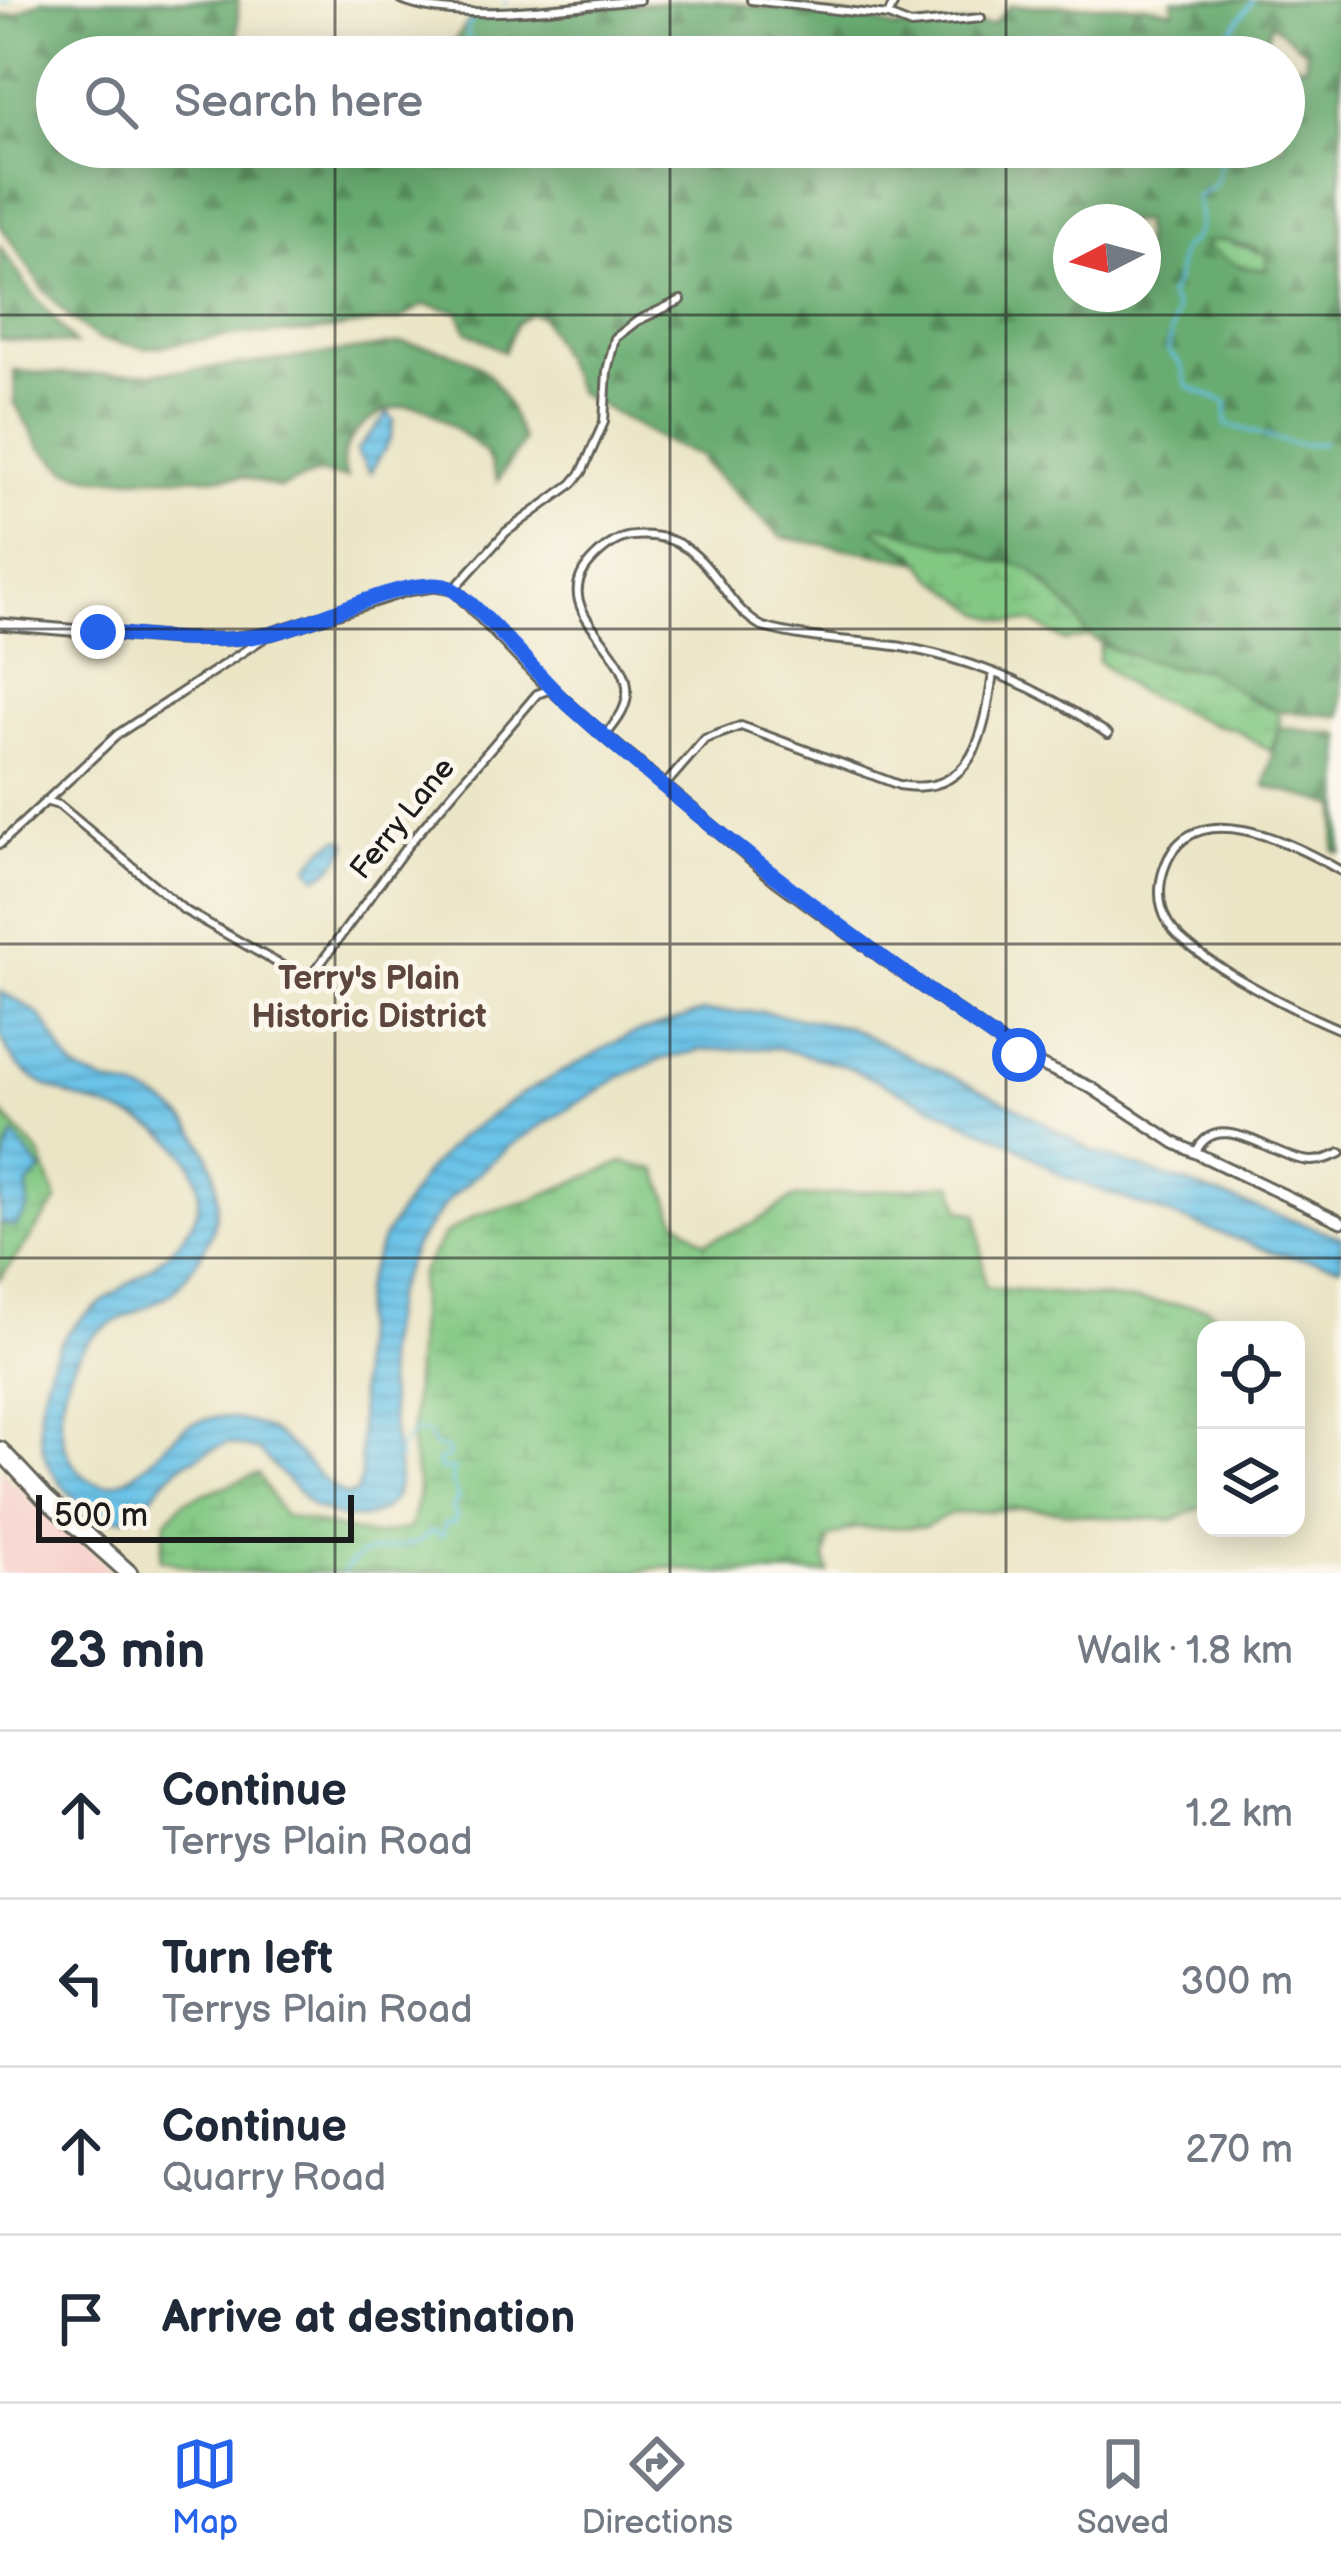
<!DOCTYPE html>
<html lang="en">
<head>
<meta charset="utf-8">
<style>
	:root { --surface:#fff; --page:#f2f2f3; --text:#1f2937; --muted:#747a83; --line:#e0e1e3; --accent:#2563eb }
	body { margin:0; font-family:"Balsamiq Sans",sans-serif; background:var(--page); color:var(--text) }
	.controls { position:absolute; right:36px; bottom:36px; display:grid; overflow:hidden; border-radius:24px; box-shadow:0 6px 30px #0003 }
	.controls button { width:108px; height:108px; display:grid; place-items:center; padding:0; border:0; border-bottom:3px solid var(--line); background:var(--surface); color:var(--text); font:60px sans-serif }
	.compass { position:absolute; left:1053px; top:204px; width:108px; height:108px; border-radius:50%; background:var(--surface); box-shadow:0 6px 30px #0003; rotate:264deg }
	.scale { position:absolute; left:36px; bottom:30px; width:318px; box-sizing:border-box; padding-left:12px; border:6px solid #1c1c1c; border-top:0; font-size:33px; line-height:42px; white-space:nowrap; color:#1c1c1c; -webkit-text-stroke:9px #fbf7ec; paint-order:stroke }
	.stop { position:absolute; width:36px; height:36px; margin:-27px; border:9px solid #2563eb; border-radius:50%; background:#fff }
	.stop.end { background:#2563eb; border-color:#fff; box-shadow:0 3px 12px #0008 }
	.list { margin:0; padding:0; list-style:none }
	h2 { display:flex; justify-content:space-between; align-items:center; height:156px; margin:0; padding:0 48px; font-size:51px }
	h2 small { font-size:39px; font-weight:400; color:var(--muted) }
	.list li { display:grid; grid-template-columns:78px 1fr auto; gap:36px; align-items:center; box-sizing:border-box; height:168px; padding:0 48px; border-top:3px solid var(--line) }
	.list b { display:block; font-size:45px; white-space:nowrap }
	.list p { margin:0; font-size:39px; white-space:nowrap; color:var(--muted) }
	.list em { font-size:39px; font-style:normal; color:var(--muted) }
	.icon { flex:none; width:66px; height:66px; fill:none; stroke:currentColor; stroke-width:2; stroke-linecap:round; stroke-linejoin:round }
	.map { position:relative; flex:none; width:1341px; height:1573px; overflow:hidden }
	.search { position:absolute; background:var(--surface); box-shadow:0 6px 30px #0003; left:36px; right:36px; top:36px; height:132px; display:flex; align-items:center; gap:30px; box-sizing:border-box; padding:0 42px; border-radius:66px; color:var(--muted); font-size:45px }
	.sheet { height:828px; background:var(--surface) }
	nav { display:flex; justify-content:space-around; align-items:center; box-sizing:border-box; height:168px; border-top:3px solid var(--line); background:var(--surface); font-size:33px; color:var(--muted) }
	nav a { display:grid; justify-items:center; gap:6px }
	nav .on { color:var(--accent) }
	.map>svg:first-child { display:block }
</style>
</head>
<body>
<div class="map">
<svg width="1341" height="1573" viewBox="0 0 1341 1573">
	<defs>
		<pattern id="forest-firs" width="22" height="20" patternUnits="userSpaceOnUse" patternTransform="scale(3)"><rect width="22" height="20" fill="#69ac71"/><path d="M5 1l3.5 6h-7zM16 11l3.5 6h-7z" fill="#568b5c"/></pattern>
		<pattern id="wetland-marsh" width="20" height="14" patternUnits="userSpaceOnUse" patternTransform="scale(3)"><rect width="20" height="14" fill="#82c883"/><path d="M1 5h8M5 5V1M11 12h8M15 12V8" fill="none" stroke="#70ab71"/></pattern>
		<pattern id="water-rules" width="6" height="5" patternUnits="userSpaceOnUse" patternTransform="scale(3)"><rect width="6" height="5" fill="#6bc3e8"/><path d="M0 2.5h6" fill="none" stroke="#5ca7c6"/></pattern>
	</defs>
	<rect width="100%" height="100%" fill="#fbf7ec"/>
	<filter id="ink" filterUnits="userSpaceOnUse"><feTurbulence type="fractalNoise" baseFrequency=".00833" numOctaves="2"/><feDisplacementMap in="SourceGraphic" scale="24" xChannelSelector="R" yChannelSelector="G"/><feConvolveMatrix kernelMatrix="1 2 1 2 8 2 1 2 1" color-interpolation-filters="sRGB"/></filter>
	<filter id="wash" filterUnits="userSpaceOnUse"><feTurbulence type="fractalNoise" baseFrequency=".004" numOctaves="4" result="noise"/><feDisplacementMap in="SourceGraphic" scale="48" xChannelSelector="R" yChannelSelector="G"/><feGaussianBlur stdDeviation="2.7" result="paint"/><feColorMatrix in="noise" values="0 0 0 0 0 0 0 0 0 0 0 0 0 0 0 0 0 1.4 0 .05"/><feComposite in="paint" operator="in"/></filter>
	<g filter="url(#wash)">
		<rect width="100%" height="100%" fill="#ebe5c6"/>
		<path fill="#f7d0cc" d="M0,1472L116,1573H0Z"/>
		<path fill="url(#forest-firs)" stroke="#426446" stroke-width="3" fill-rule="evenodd" d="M43,0H238V47L234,52L224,49L199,57H57V147H1284V62L1305,66L1306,51L1271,23L1266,43L1278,57H413L447,50L475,14L702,0L866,19L894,28L993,24L1009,6L1146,5L1173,11L1172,0H1341V716L1279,711L1188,667L1170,668L1104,646L1087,634L1045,582L1010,562H994L965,546L946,545L883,526L875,531L922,562L781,537L703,463L702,457L665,442L578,393L541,316L529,314L516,324L504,352L467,331L458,311L424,305L401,319L313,332L236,335L146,348L98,339L70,318L44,290L0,225V16L16,14ZM1071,222H1143V294H1071ZM1224,240L1258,249L1266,270L1242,267L1205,245Z
			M0,246L29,289L75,344L0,339Z
			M403,343C482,353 494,368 523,441L498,481C494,473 491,462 486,454C480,446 434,412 424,408C387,396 327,440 347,478L319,473L279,488L244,477L96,478L67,470L40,447L15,403L14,371C145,383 274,361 403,343Z
			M1279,727L1341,735V853L1334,851L1338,806L1265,786Z"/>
		<path fill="url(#wetland-marsh)" stroke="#4f7250" stroke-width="3" d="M1225,240L1266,255L1267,270C1242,268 1220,261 1204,242Z
			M882,525L946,545L965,546L994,562H1010L1030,569L1077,617L1087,637L1065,641L1032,622H1009L983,614L931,575L915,554L874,531Z
			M1104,646L1170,668L1206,669L1254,702L1279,711L1280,724L1270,751L1235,729L1211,724L1134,690L1098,661L1100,647Z
			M0,1111L40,1154L57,1201L0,1279Z
			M623,1162L657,1170L677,1220L705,1242L753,1224L793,1198L953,1184L961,1210L978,1214L985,1287L1206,1307L1239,1330H1206V1499L1203,1507L1173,1520L1105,1517L1028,1508L949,1514L925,1527L855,1528L829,1538L825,1559L829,1573H716L663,1567L629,1573H208L160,1559L166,1521L184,1501L258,1474L283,1515L372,1536L410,1528L419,1494L411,1444L420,1274L445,1234L477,1215L526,1202Z"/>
		<path fill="url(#water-rules)" stroke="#447082" stroke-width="3" d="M388,413L394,420L390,440L370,473L356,451Z
			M340,838L348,843C346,854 326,876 316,876L309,866L324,848Z
			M0,991C12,998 28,1005 39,1015C55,1030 62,1063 81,1073C111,1089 144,1086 173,1109C224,1150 232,1219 191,1269C184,1278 177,1290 167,1296C143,1311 108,1320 89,1341C59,1374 47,1440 82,1474C120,1510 160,1444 186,1427C192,1423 205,1420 212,1418C221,1416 230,1418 239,1420C294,1429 303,1472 347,1496L356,1493L361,1478L358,1359L363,1289L383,1238L424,1174L458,1138L520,1095L627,1036L702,1012H763L848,1027L1016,1107L1092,1151L1341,1237V1266L1278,1254L1064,1177L1015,1145L843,1065L778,1048L701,1050L659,1060L620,1077L513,1143L450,1198L415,1245L394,1295L384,1358L399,1477L395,1498L383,1510L364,1518L340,1517L313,1507L259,1451L228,1443C210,1451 187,1459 172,1473C156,1487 148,1511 126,1517C105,1523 84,1509 70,1494C44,1468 36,1440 41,1403C45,1380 52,1354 66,1335C105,1284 229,1247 192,1166C156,1090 14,1117 0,1028C0,1016 0,1003 0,991Z
			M14,1135L42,1171L28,1185V1209L15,1227L0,1224C0,1200 1,1153 14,1135Z"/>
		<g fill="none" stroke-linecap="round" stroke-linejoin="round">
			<path stroke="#6bc3e8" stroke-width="3" d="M0,2L10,0
				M505,4L506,0
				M462,57L469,44L467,27L475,18L500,15
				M1221,57L1230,32L1253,0
				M480,147L491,165
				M1220,147L1222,154L1216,184L1196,197C1201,220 1204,236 1181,249L1175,284L1168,295L1176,310L1168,351L1181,365L1187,386L1227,403L1226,425C1265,431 1281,450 1323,443
				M108,154L177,147
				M344,1573L345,1568L362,1554L419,1542L431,1531L443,1536L445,1523H454L457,1514L452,1509L458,1499L451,1480L454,1469L439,1470L438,1460L448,1458L447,1449L435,1447L428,1433L415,1431L397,1450L399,1459L394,1463"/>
		</g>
	</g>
	<g filter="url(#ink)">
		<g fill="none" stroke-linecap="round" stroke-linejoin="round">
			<defs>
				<path id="minor" d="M401,0C459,25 574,5 639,0
					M751,0L888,16L911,25L981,18
					M888,16L895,0
					M454,589L506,532L572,484L582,472L604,422L607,371L615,338L637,321L681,300
					M605,736C617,721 629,707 627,687C624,643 544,607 594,558C605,547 618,537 633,536C710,529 715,602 763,627C808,640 857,640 902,647C976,660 1046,691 1108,734
					M665,785L705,739L741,726L899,785C974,798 985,732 993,673
					M45,801L59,805L184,910L288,969L311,976L408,845L537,694L551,689
					M0,844L118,734L267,636
					M1341,871C1294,844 1190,790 1164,869C1158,887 1158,905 1168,923C1190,959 1300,1013 1341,1030
					M1196,1152C1218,1105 1277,1161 1312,1161C1323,1161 1332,1157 1341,1153"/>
				<path id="tertiary" d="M0,624L174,639H228L270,634L407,590L434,586L454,589L539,678L593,726L777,881L899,970L1019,1055L1090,1087L1175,1143L1341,1222"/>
				<path id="trunk" d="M0,1450L45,1498L129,1573"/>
			</defs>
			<use href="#minor" stroke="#646258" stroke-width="12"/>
			<use href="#tertiary" stroke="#646258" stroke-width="15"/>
			<use href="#trunk" stroke="#646258" stroke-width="21"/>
			<use href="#minor" stroke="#fff" stroke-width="6"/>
			<use href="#tertiary" stroke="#fff" stroke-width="9"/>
			<use href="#trunk" stroke="#fff" stroke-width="15"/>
		</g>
	</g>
	<g fill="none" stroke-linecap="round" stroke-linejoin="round" filter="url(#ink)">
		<path stroke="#2563eb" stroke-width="15" d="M98,632C154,637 213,645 269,634C316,624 399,578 444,586C468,590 543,682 568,704C711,832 862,945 1019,1055"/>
	</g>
	<path fill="none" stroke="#1c1c1c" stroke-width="3" stroke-opacity="0.55" d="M335,0V57M670,0V57M1006,0V57M335,147V1573M670,147V1573M1006,147V1573M0,315H1341M0,629H1341M0,944H1341M0,1258H1341"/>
	<g text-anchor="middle" stroke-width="10" stroke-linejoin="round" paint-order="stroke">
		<g font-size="30" fill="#1c1c1c" stroke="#fbf7ec">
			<text transform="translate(402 818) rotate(-51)" y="10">Ferry Lane</text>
		</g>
		<g font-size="33" font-weight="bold" fill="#5d463d" stroke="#fbf7ec">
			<text x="369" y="989">Terry's Plain<tspan x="369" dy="38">Historic District</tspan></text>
		</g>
	</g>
</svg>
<div class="controls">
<button><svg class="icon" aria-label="locate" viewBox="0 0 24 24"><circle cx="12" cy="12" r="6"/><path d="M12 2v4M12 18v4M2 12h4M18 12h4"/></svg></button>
<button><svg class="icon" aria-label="layers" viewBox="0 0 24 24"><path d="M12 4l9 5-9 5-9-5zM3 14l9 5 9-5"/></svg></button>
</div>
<svg class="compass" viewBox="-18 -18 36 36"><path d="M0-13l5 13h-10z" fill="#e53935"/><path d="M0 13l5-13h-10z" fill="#747a83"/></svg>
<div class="scale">500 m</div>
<div class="stop" style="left:1019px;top:1055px"></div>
<div class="stop end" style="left:98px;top:632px"></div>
<div class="search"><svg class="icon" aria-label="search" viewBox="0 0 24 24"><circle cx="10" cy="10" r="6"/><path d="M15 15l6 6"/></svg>Search here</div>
</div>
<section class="sheet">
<h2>23 min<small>Walk · 1.8 km</small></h2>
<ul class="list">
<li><svg class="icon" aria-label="ahead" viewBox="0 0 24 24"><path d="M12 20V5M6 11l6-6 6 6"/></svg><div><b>Continue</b><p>Terrys Plain Road</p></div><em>1.2 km</em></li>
<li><svg class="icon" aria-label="left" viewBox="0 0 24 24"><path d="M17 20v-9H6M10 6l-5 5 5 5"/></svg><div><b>Turn left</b><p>Terrys Plain Road</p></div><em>300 m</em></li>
<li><svg class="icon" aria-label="ahead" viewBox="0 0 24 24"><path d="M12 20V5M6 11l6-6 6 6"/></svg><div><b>Continue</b><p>Quarry Road</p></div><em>270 m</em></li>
<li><svg class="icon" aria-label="arrive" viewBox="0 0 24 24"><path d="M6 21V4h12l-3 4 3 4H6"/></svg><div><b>Arrive at destination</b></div></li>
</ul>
</section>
<nav>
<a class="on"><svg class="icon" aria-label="map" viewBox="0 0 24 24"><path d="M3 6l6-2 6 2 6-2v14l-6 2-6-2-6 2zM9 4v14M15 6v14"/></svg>Map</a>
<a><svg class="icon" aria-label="directions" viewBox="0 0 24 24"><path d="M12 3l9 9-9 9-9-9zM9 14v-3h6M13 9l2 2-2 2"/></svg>Directions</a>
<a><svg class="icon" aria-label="saved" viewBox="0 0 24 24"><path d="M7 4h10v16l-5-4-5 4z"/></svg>Saved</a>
</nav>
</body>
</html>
